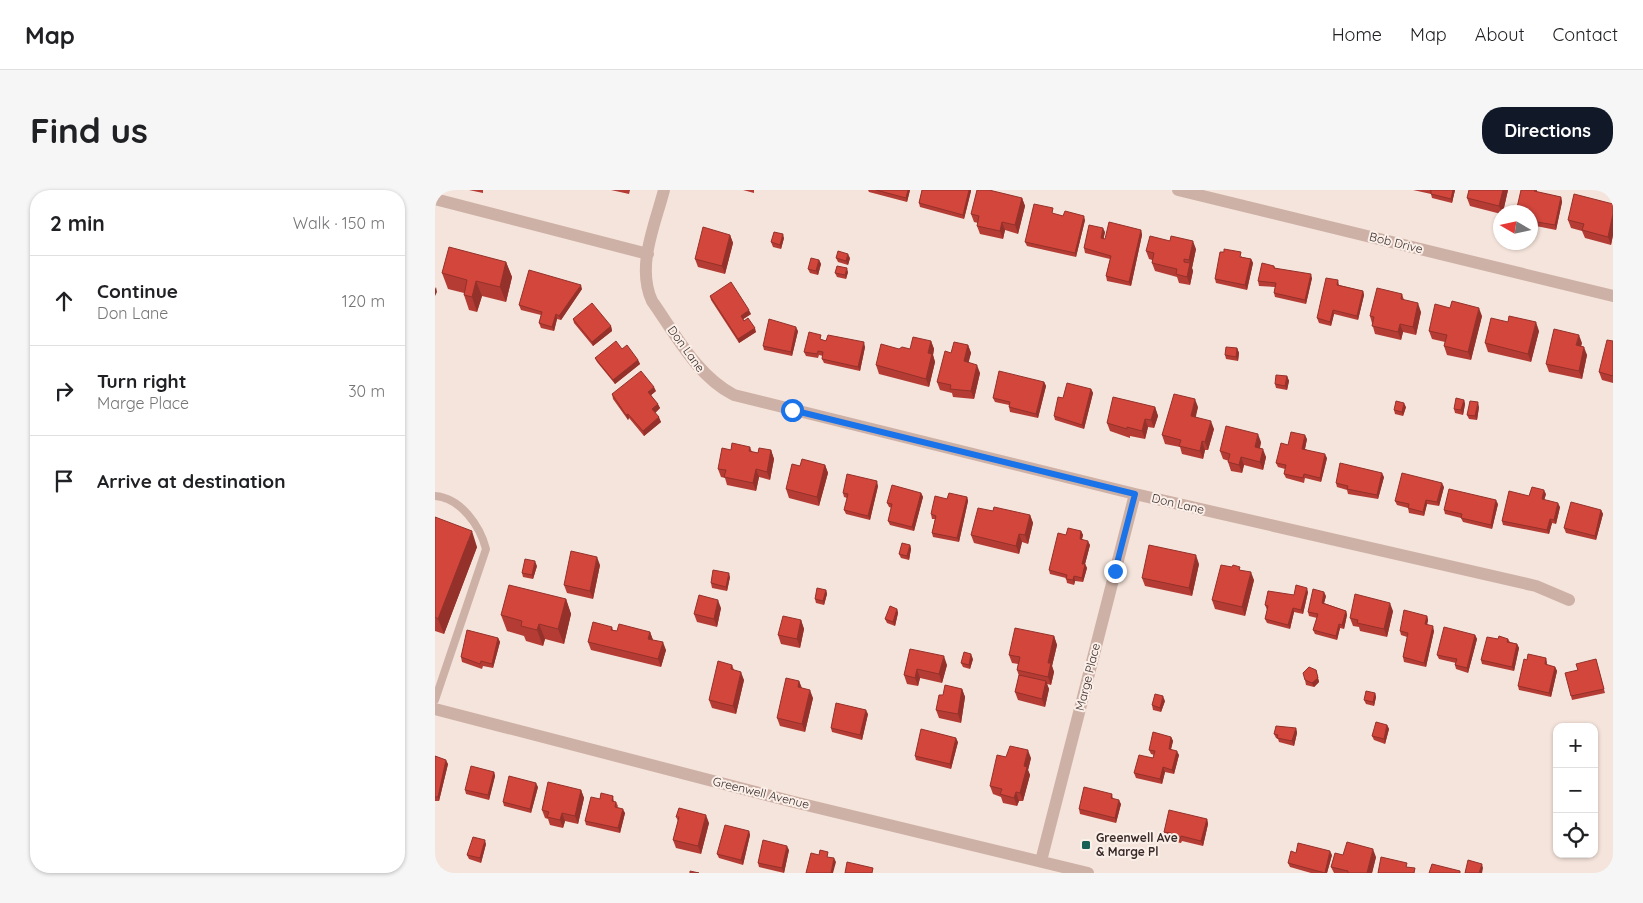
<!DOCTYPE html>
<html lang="en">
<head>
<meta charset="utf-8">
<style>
	:root { --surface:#fff; --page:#f6f6f6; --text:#202124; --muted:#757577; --line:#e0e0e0; --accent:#111827 }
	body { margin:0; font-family:Quicksand,sans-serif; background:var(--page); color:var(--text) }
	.controls { position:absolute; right:15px; bottom:15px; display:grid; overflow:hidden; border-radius:10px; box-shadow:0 1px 4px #0004 }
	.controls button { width:45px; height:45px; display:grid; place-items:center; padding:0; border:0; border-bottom:1px solid var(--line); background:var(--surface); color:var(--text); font:25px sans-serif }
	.compass { position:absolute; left:1058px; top:15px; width:45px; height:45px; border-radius:50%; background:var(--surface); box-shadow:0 1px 4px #0004; rotate:279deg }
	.stop { position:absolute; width:15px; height:15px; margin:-11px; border:4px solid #1a73e8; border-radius:50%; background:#fff }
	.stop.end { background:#1a73e8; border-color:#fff; box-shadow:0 1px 5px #0008 }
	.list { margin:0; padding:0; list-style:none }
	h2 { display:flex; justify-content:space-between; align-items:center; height:65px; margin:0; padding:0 20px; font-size:21px }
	h2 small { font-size:16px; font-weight:400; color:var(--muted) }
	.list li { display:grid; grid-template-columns:32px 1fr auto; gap:15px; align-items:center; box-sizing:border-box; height:90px; padding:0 20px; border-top:1px solid var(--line) }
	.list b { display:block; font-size:19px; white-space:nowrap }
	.list p { margin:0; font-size:16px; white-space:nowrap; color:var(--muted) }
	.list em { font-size:16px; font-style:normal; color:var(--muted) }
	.icon { flex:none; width:28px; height:28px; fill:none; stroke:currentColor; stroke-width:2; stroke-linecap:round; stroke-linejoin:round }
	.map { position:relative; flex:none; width:1178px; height:683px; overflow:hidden; border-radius:20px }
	header { display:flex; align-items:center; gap:30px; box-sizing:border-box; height:70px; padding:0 25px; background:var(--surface); border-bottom:1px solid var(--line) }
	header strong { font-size:24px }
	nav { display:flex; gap:28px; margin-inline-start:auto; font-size:18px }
	.intro { display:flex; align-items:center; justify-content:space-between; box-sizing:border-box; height:120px; padding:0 30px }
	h1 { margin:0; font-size:35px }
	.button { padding:12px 22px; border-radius:20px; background:var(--accent); color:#fff; font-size:18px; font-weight:700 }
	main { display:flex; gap:30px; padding:0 30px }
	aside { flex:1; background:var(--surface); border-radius:20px; box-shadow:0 1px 4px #0004 }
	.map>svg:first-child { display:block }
</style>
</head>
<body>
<header>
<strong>Map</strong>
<nav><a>Home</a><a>Map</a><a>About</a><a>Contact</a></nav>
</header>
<div class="intro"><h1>Find us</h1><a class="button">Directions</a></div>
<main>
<aside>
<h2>2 min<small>Walk · 150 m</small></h2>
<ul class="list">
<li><svg class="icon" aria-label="ahead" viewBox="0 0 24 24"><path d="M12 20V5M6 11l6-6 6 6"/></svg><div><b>Continue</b><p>Don Lane</p></div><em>120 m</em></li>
<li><svg class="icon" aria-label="right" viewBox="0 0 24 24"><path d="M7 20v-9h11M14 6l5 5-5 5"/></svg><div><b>Turn right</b><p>Marge Place</p></div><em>30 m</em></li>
<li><svg class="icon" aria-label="arrive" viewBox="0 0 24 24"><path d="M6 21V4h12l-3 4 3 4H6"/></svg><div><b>Arrive at destination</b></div></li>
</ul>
</aside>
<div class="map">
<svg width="1178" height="683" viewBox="0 0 1178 683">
	<rect width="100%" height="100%" fill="#f5e4db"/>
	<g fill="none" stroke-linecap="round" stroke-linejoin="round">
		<path stroke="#ceb1a6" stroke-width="8" d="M0,306C26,308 45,336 51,359L0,510"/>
		<path stroke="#ceb1a6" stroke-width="12" d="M229,0C220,35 201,76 217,111C241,145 262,186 299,205L700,304L1101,396L1134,410
			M743,0L1178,106
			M0,9L213,64
			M0,519L359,612L653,683
			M606,671L700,304"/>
	</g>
	<path fill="#b53c34" d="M34,0H48V3Z
		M176,0H195L194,4Z
		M308,0H319V3Z
		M433,0H475L472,12L434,2Z
		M487,0H536V1L529,29L485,17L484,13Z
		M978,0H1020L1017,13L997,8L996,4Z
		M1073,0L1068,22H1066V24L1035,16L1032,8Z
		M1086,0H1102V2L1126,7L1127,12L1121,40L1096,35V22Z
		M587,8L590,16L583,44L570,40L568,49L545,44L542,36L543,33L539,32L536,24Z
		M1178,14V45L1176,55L1150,48L1147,41L1136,38L1133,30Z
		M619,23V24L628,26L650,30L641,67L592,56L590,52Z
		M706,40L707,45L696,96L672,91L671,86L675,69L650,63L649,58L670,42L668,49H670Z
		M295,45L298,53L290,84L263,77L260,69Z
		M349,48L346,59L338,57L336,52Z
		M761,59L757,78L758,81L755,95L744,93L742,87L720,81L717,73V70L714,69L711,61Z
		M807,66V67L816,69L818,73L812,100L781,93L780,89Z
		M401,68H415L413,75L403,72Z
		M384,70L386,74L383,85L375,83L373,79Z
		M71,72L77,87L71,112L47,106L42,122L34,120L29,105V103L13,99L7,83Z
		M839,76L840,78L877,88L871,114L840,107L839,103L840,97L824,96L823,91Z
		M413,82L411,89L402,87L400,83Z
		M903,90L904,95L928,101L929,105L923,130L899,124L896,136L884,133L882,128Z
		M147,99L126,130L122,129L119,141L106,138L104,133L106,125L86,120L84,115Z
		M967,104L969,110L986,122L981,145L968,142L966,150L940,144L935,126Z
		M275,106L316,124L308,129L321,142L304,153L276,110Z
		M1015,118L1047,126L1036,170L1012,165L1009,156L1010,152L997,149L994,141Z
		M138,129L176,136L177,141L158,156L139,133Z
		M363,141L357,166L329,160L328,156Z
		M1104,141L1096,172L1053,162L1050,153Z
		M388,149L387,150L430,157L425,181L389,173L387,169L388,166L384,165L383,168L371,166L369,162Z
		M496,151L499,159L498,165L500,172L494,197L444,184L441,175L464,159H475Z
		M1178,151V193L1167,190L1164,182Z
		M1147,153L1146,156L1152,165L1147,189L1114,182L1111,174Z
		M533,155L536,163L533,172L545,183L539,209L518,207L517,203L505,200L502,192L516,163Z
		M802,158L804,163L803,171L791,169L790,165Z
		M187,159L203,170L205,174L180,194L162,172L160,168Z
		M852,186L854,191L852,200L841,198L840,194Z
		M609,192L611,196L603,228L575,222L574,217V215L560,212L558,208Z
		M656,199L658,203L649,239L620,230L619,226L628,208Z
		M221,201L216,205L225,218L220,223L226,232L209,246L194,228L193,230L178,209L177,204Z
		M1029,210L1030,214L1028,225L1020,223L1019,219Z
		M720,217L723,226L719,238L713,237L710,249L695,246V248L675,241L672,233Z
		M763,217L760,227L779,239L773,260H770L768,269L747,264L745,257L730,254L727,245Z
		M971,217L968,226L960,224L959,220Z
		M1044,217L1042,230L1034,229L1032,225Z
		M872,249L870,259L892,268L886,292L870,288L869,293L851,288L849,284L850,279L843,277L841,273L853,255Z
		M826,252L825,258L831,267L828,280L809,275L807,283L796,281L793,272L794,271L788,269L785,261Z
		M315,257L317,262L323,263L336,260L339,269L335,290L324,287L321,301L292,295L290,288L286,287L283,279L296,260Z
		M390,275L393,283L384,316L354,308L351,299L365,276Z
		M949,287L943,309L913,304L912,300L902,297L901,293Z
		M443,296L435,330L411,324L409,320L412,308L409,307L408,303Z
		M1009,297L1004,316L992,314L989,326L974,323L973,318L962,315L960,311Z
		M486,303L488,307L479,341L455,335L453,331L457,318L454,317L452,313Z
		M1111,304L1109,310L1125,317L1121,334L1117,333L1114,344L1068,335L1067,331L1094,306Z
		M532,307L533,311L524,352L498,347L497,343L500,329H497L496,324L512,309Z
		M1063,314L1057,339L1028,332L1026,328L1010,324L1009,320Z
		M1166,320L1168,324L1161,350L1131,343L1129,338Z
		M558,321L595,325L598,333L593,354L587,352L584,364L539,353L536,345Z
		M0,327L42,357L9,444L0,441Z
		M646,341L648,345L647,349L655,355L650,374L652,378L648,392L640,391L639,395L632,393L631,388L615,384L614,380L631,345Z
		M475,355L476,359L474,370L466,368L464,364Z
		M764,374L757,406L710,396L707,388Z
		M165,375L158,409L132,403L129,395Z
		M102,376L98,389L88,387L87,383Z
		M806,380L819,390L810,426L780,419L777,410Z
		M295,387L292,401L277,398L276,393Z
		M391,400L392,404L389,415L381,413L380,409Z
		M873,402L868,424L859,422L855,439L832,433L830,429L832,420L830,415L859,405Z
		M891,406L889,413L911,421L912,425L909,439L905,438L902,450L880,444L878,440L882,428L874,426L873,422Z
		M131,409L136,424L129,454L110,449L108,456L91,451L89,446L72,441L66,425Z
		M286,418L282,437L262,432L259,424Z
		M462,419L463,423L460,436L452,433L450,429Z
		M958,421L952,447L925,441L924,437L918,436L915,428Z
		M992,426L993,430L992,435L999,441L991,477L969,472L968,467L972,447L966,445L965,441Z
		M366,430L369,439L365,458L346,454L343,445Z
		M177,437L178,440L182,441L215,442L218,450L231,460L226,477L156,460L153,452Z
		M1040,445L1042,449L1033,483L1021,479L1020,475L1021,473L1004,469L1002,465Z
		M619,446L622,455L617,476L619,482L616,495L612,494L614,499L610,517L583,510L580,502L584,486L582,480L583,474L577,473L574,465Z
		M63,448L65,452L58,478L48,476L47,479L27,472L26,467Z
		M1063,449H1073L1075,452L1082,454L1084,458L1079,481L1047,474L1046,470Z
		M475,459L512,475L507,493L485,488L483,496L472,494L469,485Z
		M1111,468L1112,472V475L1120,477L1122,481L1116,507L1084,500L1083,496L1092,470Z
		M538,469L535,479L528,477L526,473Z
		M1161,469L1170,503L1137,510L1136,506L1143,480Z
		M297,475L299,480L309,490L301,524L277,518L274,510Z
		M881,480L884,492L879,497L871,495L870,490Z
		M364,491L367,498L378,508L370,542L345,536L342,528Z
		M527,499L530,507L526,533L504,528L501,520L508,505Z
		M940,503L941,507L939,516L931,514L929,510Z
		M730,511L726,522L718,520L717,515Z
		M433,524L427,550L397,542L396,538Z
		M952,535L954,539L950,554L939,550L937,546Z
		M861,538L862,543L859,556L844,552L843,549L841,548L839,544Z
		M736,547L738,551L736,559L744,565L739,584L730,582L727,594L701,588L699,583L718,568L719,565L716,564L714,560Z
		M523,552L516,579L481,570L480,566Z
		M0,566L13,574L4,611H0Z
		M571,567L596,568L593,580L595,585L588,611H584L582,616L568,613L566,607L558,604L555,596Z
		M59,582L60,586L54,610L31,604L30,600Z
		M103,597L96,623L69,616L68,612Z
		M146,600L149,608L143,634L130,631L128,638L115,635L113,629L110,628L107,620Z
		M677,604L678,609L686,614L681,633L645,624L644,619Z
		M178,606L179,612H181L183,616L182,618L190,623L185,643L151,635L150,631L165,609Z
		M241,627L274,633L266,664L241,658L238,650L243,631Z
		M772,629L773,634L768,656L747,651L746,653L736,651L735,647L730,646L729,642Z
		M314,641L315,645L308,675L284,668L282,664Z
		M51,654L46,673L34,669L32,665Z
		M354,660L349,683L324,677L323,673Z
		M861,663L897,665L892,683H876L855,677L853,673Z
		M908,665L941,667L937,683H899L896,677Z"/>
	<path fill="#93312a" d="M473,0H475L472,12L471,8Z
		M534,0H536V1L529,29L528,25Z
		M1018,0H1020L1017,13L1016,9Z
		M1068,0H1073L1068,22H1067L1064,16Z
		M1126,7L1127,12L1121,40L1120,35Z
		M587,8L590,16L583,44L580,35Z
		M1178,24V45L1176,55L1173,47Z
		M649,26L650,30L641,67L640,63Z
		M567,32L570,40L568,49L565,41Z
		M668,38L670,42L668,52L666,48Z
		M706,40L707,45L696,96L694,92Z
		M348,44L349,48L346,59L345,55Z
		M295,45L298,53L290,84L287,76Z
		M758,51L761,59L757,78L758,81L755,95L752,87L755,73L754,70Z
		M413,64L415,68L413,75L411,71Z
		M816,69L818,73L812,100L810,95Z
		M384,70L386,74L383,85L381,81Z
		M71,72L77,87L71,112L65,97Z
		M412,78L413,82L411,89L410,85Z
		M876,84L877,88L871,114L870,110Z
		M41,91L47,106L42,122L37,107Z
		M146,95L147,99L126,130L124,126Z
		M1,97L2,102L0,106V99Z
		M928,101L929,105L923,130L922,126Z
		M983,113L986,122L981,145L978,137Z
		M1044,118L1047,126L1036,170L1033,162Z
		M314,120L316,124L307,130L306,126Z
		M898,120L899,124L896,136L895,132Z
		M121,124L122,129L119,141L117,137Z
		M1101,132L1104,141L1096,172L1093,164Z
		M965,134L968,142L966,150L963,142Z
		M176,136L177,141L158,156L157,152Z
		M361,137L363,141L357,166L356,162Z
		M320,138L321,142L304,153L303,149Z
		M1144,145L1147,153L1144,163L1141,155Z
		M496,151L499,159L498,165L500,172L494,197L491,189L493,163Z
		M429,152L430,157L425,181L423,177Z
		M533,155L536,163L532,179L529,171Z
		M1149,157L1152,165L1147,189L1144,181Z
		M802,158L804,163L803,171L801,167Z
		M203,170L205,174L180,194L178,190Z
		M542,175L545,183L539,209L536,201Z
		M852,186L854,191L852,200L850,196Z
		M609,192L611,196L603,228L601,224Z
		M219,197L221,201L215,206L213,202Z
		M656,199L658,203L649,239L647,235Z
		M760,209L763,217L759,235L756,226Z
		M1029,210L1030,214L1028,225L1026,220Z
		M1043,212L1044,217L1042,230L1040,226Z
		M969,213L971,217L968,226L967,222Z
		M223,214L225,218L219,224L217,219Z
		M720,217L723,226L719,238L716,230Z
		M193,224L194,228L193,230L191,225Z
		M224,227L226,232L209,246L208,241Z
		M710,229L713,237L710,249L707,241Z
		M776,231L779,239L773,260L770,252Z
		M823,244L826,252L823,265L820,257Z
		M870,245L872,249L869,263L867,259Z
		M767,251L770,260L768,269L765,261Z
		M828,259L831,267L828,280L825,272Z
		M336,260L339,269L335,290L332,282Z
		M890,264L892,268L886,292L885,288Z
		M806,267L809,275L807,283L804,275Z
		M390,275L393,283L384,316L382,307Z
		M321,279L324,287L321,301L318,293Z
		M947,283L949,287L943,309L942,305Z
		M442,291L443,296L435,330L433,326Z
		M1007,293L1009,297L1004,316L1002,312Z
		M1109,300L1111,304L1108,314L1107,309Z
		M486,303L488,307L479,341L477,337Z
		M532,307L533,311L524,352L522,348Z
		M991,310L992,314L989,326L988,322Z
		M1061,310L1063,314L1057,339L1056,335Z
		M1123,313L1125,317L1121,334L1119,330Z
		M1166,320L1168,324L1161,350L1160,346Z
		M595,325L598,333L593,354L590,345Z
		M1115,329L1117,333L1114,344L1112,340Z
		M37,341L42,357L9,444L3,429Z
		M646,341L648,345L646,353L645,349Z
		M584,344L587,352L584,364L581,356Z
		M653,351L655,355L649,378L647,374Z
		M475,355L476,359L474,370L472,366Z
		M761,365L764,374L757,406L754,398Z
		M162,367L165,375L158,409L155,401Z
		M100,371L102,376L98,389L97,385Z
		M650,374L652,378L648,392L647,388Z
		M816,382L819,390L810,426L807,417Z
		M294,383L295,387L292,401L291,397Z
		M639,386L640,391L639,395L638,390Z
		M872,398L873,402L868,424L866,420Z
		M391,400L392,404L389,415L388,411Z
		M889,402L891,406L888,417L887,413Z
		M131,409L136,424L129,454L123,439Z
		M283,410L286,418L282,437L279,429Z
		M955,413L958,421L952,447L949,439Z
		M858,418L859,422L855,439L853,435Z
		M462,419L463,423L460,436L458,432Z
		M911,421L912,425L909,439L907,435Z
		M992,426L993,430L991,439L990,434Z
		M366,430L369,439L365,458L362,449Z
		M104,434L110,449L108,456L102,440Z
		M904,434L905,438L902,450L901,446Z
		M998,436L999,441L991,477L989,473Z
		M215,442L218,450L213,449Z
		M1040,445L1042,449L1033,483L1032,478Z
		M619,446L622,455L617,476L619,482L616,495L613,487V473Z
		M63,448L65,452L58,478L57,474Z
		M228,452L231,460L226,477L223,469Z
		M1082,454L1084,458L1079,481L1077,477Z
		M536,464L538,469L535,479L534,475Z
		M509,466L512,475L507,493L504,484Z
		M1120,477L1122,481L1116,507L1114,503Z
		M482,479L485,488L483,496L480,488Z
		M881,480L884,492L879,497L877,493Z
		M306,482L309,490L301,524L298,516Z
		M364,491L367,499L363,497Z
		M611,491L614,499L610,517L607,509Z
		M527,499L530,507L526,533L523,524Z
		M375,500L378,508L370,542L367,534Z
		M940,503L941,507L939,516L938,512Z
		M728,506L730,511L726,522L725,518Z
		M431,520L433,524L427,550L425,545Z
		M952,535L954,539L950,554L949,549Z
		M861,538L862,543L859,556L857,551Z
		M736,547L738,551L735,563L734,559Z
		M521,548L523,552L516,579L515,574Z
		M593,560L596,568L593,580L595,585L588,611L585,603L589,576Z
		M742,561L744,565L739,584L737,580Z
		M11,570L13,574L4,611L3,607Z
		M728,577L730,582L727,594L725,589Z
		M59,582L60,586L54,610L53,605Z
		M101,593L103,597L96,623L95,619Z
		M146,600L149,608L143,634L140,626Z
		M581,602L584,611L582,616L579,608Z
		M684,610L686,614L681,633L680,628Z
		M188,619L190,623L185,643L183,638Z
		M127,623L130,631L128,638L125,630Z
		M271,625L274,633L266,664L263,656Z
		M772,629L773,634L768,656L766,651Z
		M314,641L315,645L308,675L306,670Z
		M50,650L51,654L46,673L45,668Z
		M352,656L354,660L349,683L347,678Z
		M938,659L941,667L937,683H932Z
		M895,661L897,665L892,683H890Z
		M399,668L401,672L398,683H396Z
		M1047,674L1048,678L1047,683H1044Z"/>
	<path fill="#d2463c" stroke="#93312a" d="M441,0H473L471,8Z
		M487,0H534L528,25L484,13Z
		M542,0H554L587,8L580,35L567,32L565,41L542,36L544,26L536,24Z
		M995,0H1018L1016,9L996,4V0Z
		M1034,0H1068L1064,16L1032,8Z
		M1086,0H1100L1099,1L1126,7L1120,35L1096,31V22H1081Z
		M1139,4L1178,14V24L1173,47L1147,40L1149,34L1133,30Z
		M599,14L618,18L617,23L628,26L630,21L649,26L640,63L590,52Z
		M674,32L706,40L694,92L671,86L676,66L649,58L654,35L668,38L666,48L670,49Z
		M268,37L295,45L287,76L260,69Z
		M339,42L348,44L345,55L336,52Z
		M715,46L735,51L736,46L758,51L754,70L749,69V72L755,73L752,87L741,84L742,79L717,73L719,63L711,61Z
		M14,57L71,72L65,97L41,91L37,107L29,105L32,90L7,83Z
		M789,59L806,62L805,67L816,69L810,95L780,89L785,62H789Z
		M403,61L413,64L411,71L401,68Z
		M376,68L384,70L381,81L373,79Z
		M827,73L839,76V78L876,84L870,110L839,103L841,93L823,91Z
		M402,76L412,78L410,85L400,83Z
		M94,80L146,95L124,126L121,124L117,137L104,133L107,122L84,115Z
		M891,88L903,90L902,95L928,101L922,126L898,120L895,132L882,128Z
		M296,92L314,120L306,126L309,131L313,128L320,138L303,149L275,106Z
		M942,98L967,104L966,109L983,113L978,137L965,134L963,142L937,136L939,127L935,126Z
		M1017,111L1044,118L1033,162L1009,156L1012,145L994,141L1000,114L1015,118Z
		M157,113L176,136L157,152L138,129Z
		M1074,126L1101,132L1093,164L1050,153L1056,128L1073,132Z
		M334,129L361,137L356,162L328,156Z
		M1119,139L1144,145L1141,155L1149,157L1144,181L1111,174Z
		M374,142L386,145L385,149L391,151L393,145L429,152L423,177L387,169L388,162L383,161L382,164L369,162Z
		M478,147L496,151L493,163L497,164L491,189L441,175L446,154L464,159L467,157L475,159Z
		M1172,150L1178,151V186L1164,182Z
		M181,151L187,159L192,155L203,170L178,190L160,168Z
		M519,152L533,155L529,171L542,175L536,201L515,199L516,195L502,192L510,161L516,163Z
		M791,157L802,158L801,167L790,165Z
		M206,181L219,197L213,202L223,214L217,219L224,227L208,241L193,224L191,225L177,204Z
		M564,181L609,192L601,224L574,217L575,212L558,208Z
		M841,185L852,186L850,196L840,194Z
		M632,193L656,199L647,235L619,226L623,207L628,208Z
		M739,204L760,209L756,226L776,231L770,252L767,251L765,261L744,256L746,250L727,245Z
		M678,207L720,217L716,230L710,229L707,241L692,237V239L672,233Z
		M1021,208L1029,210L1026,220L1019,219Z
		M961,211L969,213L967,222L959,220Z
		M1035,211L1043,212L1040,226L1032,225Z
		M791,236L823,244L820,257L828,259L825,272L806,267L804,275L793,272L795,264L785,261Z
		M856,242L870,245L867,259L890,264L885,288L869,284L868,288L849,284L851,275L841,273L846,253L853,255Z
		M297,253L315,257L314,261L323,263L324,258L336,260L332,282L321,279L318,293L289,287L291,280L283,279L287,258L296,260Z
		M367,269L390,275L382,307L351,299L357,274L365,276Z
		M905,273L947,283L942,305L912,299L913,296L901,293Z
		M967,283L1007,293L1002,312L991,310L988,322L973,318L974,314L960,311Z
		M412,284L442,291L433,326L409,320L413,304L408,303Z
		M457,295L486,303L477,337L453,331L457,314L452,313Z
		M1097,297L1109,300L1107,309L1123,313L1119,330L1115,329L1112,340L1067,331L1074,301L1094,306Z
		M1014,299L1061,310L1056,335L1026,328L1027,324L1009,320Z
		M514,303L532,307L522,348L497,343L501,326L496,324L500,306L512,309Z
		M1136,312L1166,320L1160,346L1129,338Z
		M559,317L595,325L590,345L584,344L581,356L536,345L543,318L558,321Z
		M0,327L37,341L3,429L0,427Z
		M633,338L646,341L645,349L653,351L647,374H650L647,388L639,386L638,390L631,389L632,385L614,380L623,343L631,345Z
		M467,353L475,355L472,366L464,364Z
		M714,355L761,365L754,398L707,388Z
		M136,361L162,367L155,401L129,395Z
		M90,369L100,371L97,385L87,383Z
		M786,375L797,377L798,375L805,377L804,380L816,382L807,417L777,410Z
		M278,380L294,383L291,397L276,393Z
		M74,395L131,409L123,439L104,434L102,440L86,436L87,431L66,425Z
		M861,395L872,398L866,420L858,418L853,435L830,429L833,416L830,415L833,401L859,405Z
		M382,398L391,400L388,411L380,409Z
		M878,399L889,402L887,413L911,421L907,435L904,434L901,446L878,440L883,424L873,422Z
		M920,404L955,413L949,439L922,433L923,430L915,428Z
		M264,405L283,410L279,429L259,424Z
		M455,416L462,419L458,432L450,429Z
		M969,420L992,426L990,434L998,436L989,473L968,467L973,443L965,441Z
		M348,426L366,430L362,449L343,445Z
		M158,432L177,437L176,440L182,441L184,434L215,442L213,449L228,452L223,469L153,452Z
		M1009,437L1040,445L1032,478L1020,475L1022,469L1002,465Z
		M580,438L619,446L613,473H616L613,487L582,480L585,467L574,465Z
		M32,440L63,448L57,474L46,471L45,474L26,467Z
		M1064,446L1073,449L1072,452L1082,454L1077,477L1046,470L1052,447L1063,449Z
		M475,459L509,466L504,484L482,479L480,488L469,485Z
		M529,462L536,464L534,475L526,473Z
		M1093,464L1111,468L1110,474L1120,477L1114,503L1083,496L1089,469L1092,470Z
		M1161,469L1169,499L1136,506L1130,483L1143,480L1141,474Z
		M283,471L297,475L296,479L306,482L298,516L274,510Z
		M874,477L881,480L883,488L877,493L870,490L868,483Z
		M584,485L611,491L607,509L580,502Z
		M351,488L364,491L363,497L375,500L367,534L342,528Z
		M510,495L527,499L523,524L501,520L504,505H508Z
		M931,501L940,503L938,512L929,510Z
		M720,504L728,506L725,518L717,515Z
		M401,513L431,520L425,545L396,538Z
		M941,532L952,535L949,549L937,546Z
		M841,536L861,538L857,551L842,548L843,545L839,544Z
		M486,539L521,548L515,574L480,566Z
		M718,542L736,547L734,559L742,561L737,580L728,577L725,589L699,583L704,565L718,568L720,561L714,560Z
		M575,556L593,560L589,576L592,577L585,603L581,602L579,608L565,604L567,599L555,596L562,565L571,567Z
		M0,566L11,570L3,607H0Z
		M36,576L59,582L53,605L30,600Z
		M74,586L101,593L95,619L68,612Z
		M113,592L146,600L140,626L127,623L125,630L112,627L114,622L107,620Z
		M649,597L677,604L676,608L684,610L680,628L644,619Z
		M166,603L178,606L177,611L181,612L180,617L188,619L183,638L150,631L156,607L165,609Z
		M244,618L271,625L263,656L238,650L244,627H241Z
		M734,620L772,629L766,651L746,646L745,649L735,647L736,643L729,642Z
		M290,635L314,641L306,670L282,664Z
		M38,647L50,650L45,668L32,665Z
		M328,650L352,656L347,678L323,673Z
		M912,652L938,659L932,683H913V681L896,677L900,663L908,665Z
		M863,653L895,661L890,683L853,673L856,661L861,663Z
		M385,660L393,662L392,667L399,668L396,683H371L376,663L384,665Z
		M946,667L972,673L971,677L980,678L979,683H943Z
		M1033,670L1047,674L1044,683H1030Z
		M412,672L438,678L437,683H410Z
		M997,674L1025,681V683H994Z
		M255,681L264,683H255Z"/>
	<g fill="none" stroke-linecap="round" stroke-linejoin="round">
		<path stroke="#1a73e8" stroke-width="6" d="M357,220L700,304L680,381"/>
	</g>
	<rect fill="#186058" stroke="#fbf0e9" stroke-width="2" x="646" y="650" width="10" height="10" rx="2.5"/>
	<g text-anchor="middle" stroke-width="4" stroke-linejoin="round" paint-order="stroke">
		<g font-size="12" fill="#392a28" stroke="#fbf0e9">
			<text transform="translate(961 53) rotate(14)" y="4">Bob Drive</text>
			<text transform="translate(251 159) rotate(54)" y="4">Don Lane</text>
			<text transform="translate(743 314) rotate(13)" y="4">Don Lane</text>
			<text transform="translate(653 487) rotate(-76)" y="4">Marge Place</text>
			<text transform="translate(326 603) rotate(14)" y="4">Greenwell Avenue</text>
		</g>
		<g font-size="12" font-weight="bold" fill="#392a28" stroke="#fbf0e9" text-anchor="start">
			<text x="661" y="652">Greenwell Ave<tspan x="661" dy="14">&amp; Marge Pl</tspan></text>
		</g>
	</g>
</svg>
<div class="controls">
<button>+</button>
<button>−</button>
<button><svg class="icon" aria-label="locate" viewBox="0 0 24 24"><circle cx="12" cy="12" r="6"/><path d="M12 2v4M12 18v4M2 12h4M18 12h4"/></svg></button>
</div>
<svg class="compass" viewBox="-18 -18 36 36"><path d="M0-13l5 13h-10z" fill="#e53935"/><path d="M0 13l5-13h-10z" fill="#757577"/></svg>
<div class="stop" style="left:357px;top:220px"></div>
<div class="stop end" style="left:680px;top:381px"></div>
</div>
</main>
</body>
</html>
